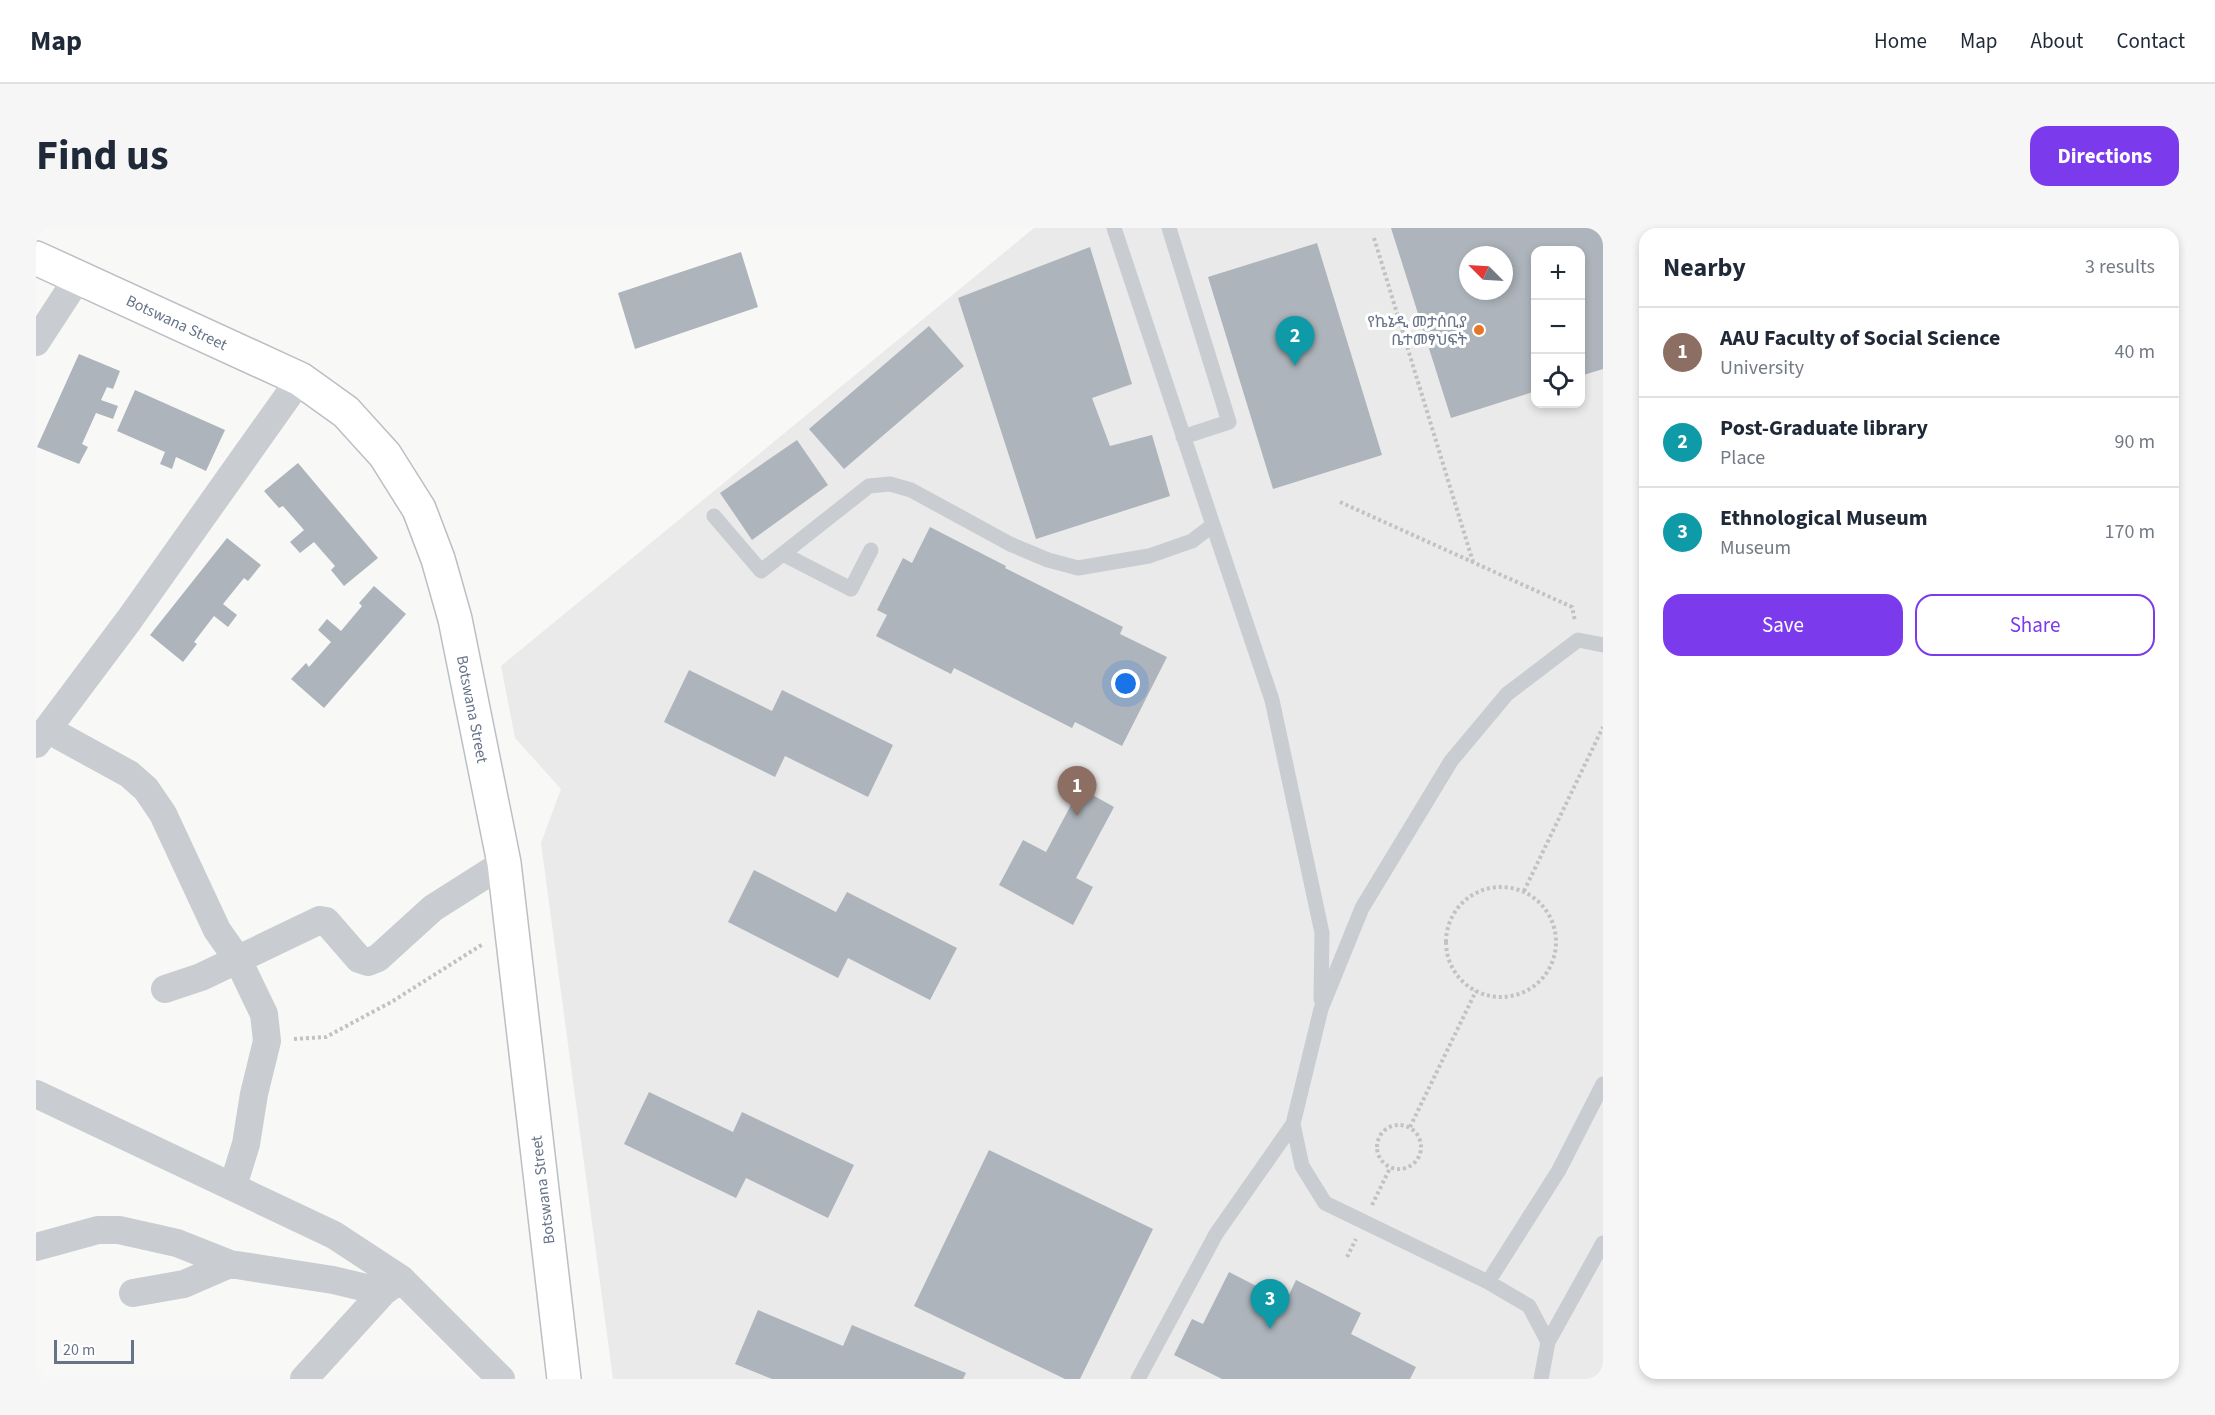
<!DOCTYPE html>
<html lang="en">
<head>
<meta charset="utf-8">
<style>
	:root { --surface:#fff; --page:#f6f6f7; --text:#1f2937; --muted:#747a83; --line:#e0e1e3; --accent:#7c3aed }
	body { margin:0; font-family:"Source Sans 3","Noto Sans Ethiopic",sans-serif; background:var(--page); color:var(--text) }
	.controls { position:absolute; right:18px; top:18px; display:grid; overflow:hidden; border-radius:12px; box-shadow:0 3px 9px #0003 }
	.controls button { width:54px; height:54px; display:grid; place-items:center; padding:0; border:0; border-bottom:2px solid var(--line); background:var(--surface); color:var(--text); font:30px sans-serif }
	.compass { position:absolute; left:1423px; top:18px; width:54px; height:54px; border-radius:50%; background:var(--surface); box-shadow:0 3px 9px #0003; rotate:294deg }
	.scale { position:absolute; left:18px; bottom:15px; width:80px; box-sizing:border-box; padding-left:6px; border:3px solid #677488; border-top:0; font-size:16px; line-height:21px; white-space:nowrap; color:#677488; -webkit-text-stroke:4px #fff; paint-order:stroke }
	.you { position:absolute; left:1090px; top:456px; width:21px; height:21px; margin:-15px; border:4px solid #fff; border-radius:50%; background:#1a73e8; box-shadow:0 0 0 9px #1a73e833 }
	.badge { display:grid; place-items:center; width:39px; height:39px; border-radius:50%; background:var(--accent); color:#fff; font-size:20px; font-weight:700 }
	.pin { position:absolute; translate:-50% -50px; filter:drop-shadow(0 2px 3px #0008) }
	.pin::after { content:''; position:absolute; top:32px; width:21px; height:18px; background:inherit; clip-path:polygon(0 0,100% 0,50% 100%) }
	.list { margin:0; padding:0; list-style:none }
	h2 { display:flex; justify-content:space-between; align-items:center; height:78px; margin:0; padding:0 24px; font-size:26px }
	h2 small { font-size:20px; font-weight:400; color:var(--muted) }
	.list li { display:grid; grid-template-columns:39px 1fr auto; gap:18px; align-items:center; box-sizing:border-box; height:90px; padding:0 24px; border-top:2px solid var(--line) }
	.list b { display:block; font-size:22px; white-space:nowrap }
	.list p { margin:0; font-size:20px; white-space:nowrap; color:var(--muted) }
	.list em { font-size:20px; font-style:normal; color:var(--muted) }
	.actions { display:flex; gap:12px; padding:18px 24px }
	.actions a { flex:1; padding:14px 0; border:2px solid var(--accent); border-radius:18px; text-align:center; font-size:21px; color:var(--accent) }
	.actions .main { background:var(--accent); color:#fff }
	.icon { flex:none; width:33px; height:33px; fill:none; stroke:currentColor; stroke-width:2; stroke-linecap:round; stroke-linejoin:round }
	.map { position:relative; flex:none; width:1567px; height:1151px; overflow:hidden; border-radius:18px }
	header { display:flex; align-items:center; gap:36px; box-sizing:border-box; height:84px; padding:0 30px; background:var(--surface); border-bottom:2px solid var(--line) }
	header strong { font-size:28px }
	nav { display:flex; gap:33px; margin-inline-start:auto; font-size:21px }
	.intro { display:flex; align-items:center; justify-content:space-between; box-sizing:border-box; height:144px; padding:0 36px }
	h1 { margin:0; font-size:42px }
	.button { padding:15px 27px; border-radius:18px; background:var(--accent); color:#fff; font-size:21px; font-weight:700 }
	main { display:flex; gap:36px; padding:0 36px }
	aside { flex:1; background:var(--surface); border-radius:18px; box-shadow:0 3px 9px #0003 }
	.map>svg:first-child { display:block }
</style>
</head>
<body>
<header>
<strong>Map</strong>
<nav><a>Home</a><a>Map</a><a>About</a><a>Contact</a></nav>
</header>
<div class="intro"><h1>Find us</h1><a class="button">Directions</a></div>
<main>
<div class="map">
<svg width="1567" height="1151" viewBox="0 0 1567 1151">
	<rect width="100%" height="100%" fill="#f8f9f6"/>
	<path fill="#e9eae9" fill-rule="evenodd" d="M998,0H1567V1151H577L505,615L525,561L479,510L465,438ZM1500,22H1544V176H1500ZM1432,27H1468V63H1432Z"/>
	<path fill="#adb4bb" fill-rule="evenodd" d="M1355,0H1567V141L1544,148V22H1500V163L1415,190ZM1432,27H1468V63H1432Z
		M1281,15L1346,227L1237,261L1172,49Z
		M1054,19L1096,156L1056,170L1074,218L1116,207L1134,268L1000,311L922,70Z
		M705,24L722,79L599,121L582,65Z
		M893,98L928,138L808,241L773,201Z
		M43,126L84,143L77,161L71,159L65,172L82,178L77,191L60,185L46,216L52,219L43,236L1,219Z
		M99,162L189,202L170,243L140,229L136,241L124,236L129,224L81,203Z
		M761,212L792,257L716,312L684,265Z
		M262,235L342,330L308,358L295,342L299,338L278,314L264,325L254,314L268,302L247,278L243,280L228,263Z
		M894,299L970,338L969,340L1087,399L1084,406L1131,429L1086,518L1039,494L1036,500L918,440L915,446L840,408L851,387L841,382L867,330L876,335Z
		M191,310L225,337L212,353L208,350L187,376L201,387L192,399L178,388L158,414L161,416L147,434L114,407Z
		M338,358L370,386L288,480L255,451L270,435L273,439L295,414L282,402L291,391L305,403L326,378L323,375Z
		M653,442L736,483L746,462L857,517L832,569L749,528L739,549L628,494Z
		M1044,560L1078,579L1040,650L1057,659L1037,697L963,657L987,612L1010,624Z
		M718,642L800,684L811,664L921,720L894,772L812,730L802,750L692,694Z
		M613,864L697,904L706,884L818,937L792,990L710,950L700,970L588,916Z
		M953,922L1117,1001L1044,1151H1029L878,1078Z
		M1193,1044L1250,1073L1260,1052L1325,1085L1315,1106L1380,1139L1374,1151H1186L1138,1127L1156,1091L1167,1096Z
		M722,1082L807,1118L816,1097L930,1145L927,1151H736L699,1136Z"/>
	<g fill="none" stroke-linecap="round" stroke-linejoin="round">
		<defs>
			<path id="secondary" d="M0,30L264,151L310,184L349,227L383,281L402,331L419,391L468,635L528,1151"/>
		</defs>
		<use href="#secondary" stroke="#bbbfc4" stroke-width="36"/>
		<path stroke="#c0c2c5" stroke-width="4" stroke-dasharray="3 3" stroke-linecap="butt" d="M1338,10L1437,334
			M1304,274L1536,379L1539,393
			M1410 714a55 55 0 1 1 110 0a55 55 0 1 1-110 0Z
			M1488,663L1567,499
			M258,811L290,809L357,773L447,716
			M1341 919a22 22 0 1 1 44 0a22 22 0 1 1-44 0Z
			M1374,899L1440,763
			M1336,977L1354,940
			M1311,1029L1320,1011"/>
		<path stroke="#c9ccd0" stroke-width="15" d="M1133,0L1193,194L1147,209
			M678,288L725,343L833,258L854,256L875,262L974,316L1012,332L1042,340L1113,328L1156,313L1177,297L1078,0
			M1177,297L1236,472L1286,705L1285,771
			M747,326L815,361L835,322
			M1452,1054L1523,942L1567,856
			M1512,1114L1567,1015
			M1102,1151L1180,1006L1257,896
			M1505,1151L1512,1114L1493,1078L1452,1054L1289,975L1266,938L1257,896L1285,781L1326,680L1415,533L1471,466L1542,412L1567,417"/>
		<path stroke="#c9ccd0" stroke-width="28" d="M0,114L43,48
			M11,501L93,546L110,561L127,586L181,702L202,732L228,786L231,813L218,866L210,916L197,958
			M0,516L93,392L264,151
			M129,761L165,749L284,692L290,693L323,731L332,734L342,730L397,680L468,635
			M0,866L298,1007L365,1051L465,1151
			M0,1019L62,1002H83L141,1015L194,1036L297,1052L347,1064
			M97,1065L148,1056L194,1036
			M268,1151L347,1064L359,1055"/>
		<use href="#secondary" stroke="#fff" stroke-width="33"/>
	</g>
	<circle fill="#e87527" stroke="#fff" stroke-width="2" cx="1443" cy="102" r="6"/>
	<g text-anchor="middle" stroke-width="6" stroke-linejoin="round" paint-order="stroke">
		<g font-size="16" fill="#677488" stroke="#fff" text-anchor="end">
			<text x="1431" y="99">የኬኔዲ መታሰቢያ<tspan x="1431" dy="18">ቤተመፃህፍት</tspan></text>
		</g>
		<g font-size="16" fill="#677488" stroke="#fff">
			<text transform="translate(141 94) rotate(25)" y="6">Botswana Street</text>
			<text transform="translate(437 481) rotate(79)" y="6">Botswana Street</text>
			<text transform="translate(506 962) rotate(-97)" y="6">Botswana Street</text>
		</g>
	</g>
</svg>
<div class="controls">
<button>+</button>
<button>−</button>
<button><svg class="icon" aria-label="locate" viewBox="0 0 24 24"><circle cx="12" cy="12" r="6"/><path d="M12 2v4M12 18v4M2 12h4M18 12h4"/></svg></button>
</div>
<svg class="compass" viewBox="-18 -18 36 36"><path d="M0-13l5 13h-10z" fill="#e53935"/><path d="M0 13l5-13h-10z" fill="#747a83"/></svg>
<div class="scale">20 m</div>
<div class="you"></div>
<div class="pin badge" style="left:1041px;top:588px;background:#8d6e63">1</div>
<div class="pin badge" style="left:1259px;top:138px;background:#0f9aa8">2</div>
<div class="pin badge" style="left:1234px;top:1101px;background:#0f9aa8">3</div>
</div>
<aside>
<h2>Nearby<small>3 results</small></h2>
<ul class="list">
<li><span class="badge" style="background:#8d6e63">1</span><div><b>AAU Faculty of Social Science</b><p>University</p></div><em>40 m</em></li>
<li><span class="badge" style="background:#0f9aa8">2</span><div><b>Post-Graduate library</b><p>Place</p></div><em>90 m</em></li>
<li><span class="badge" style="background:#0f9aa8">3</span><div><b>Ethnological Museum</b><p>Museum</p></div><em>170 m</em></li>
</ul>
<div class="actions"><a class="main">Save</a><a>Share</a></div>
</aside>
</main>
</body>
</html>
